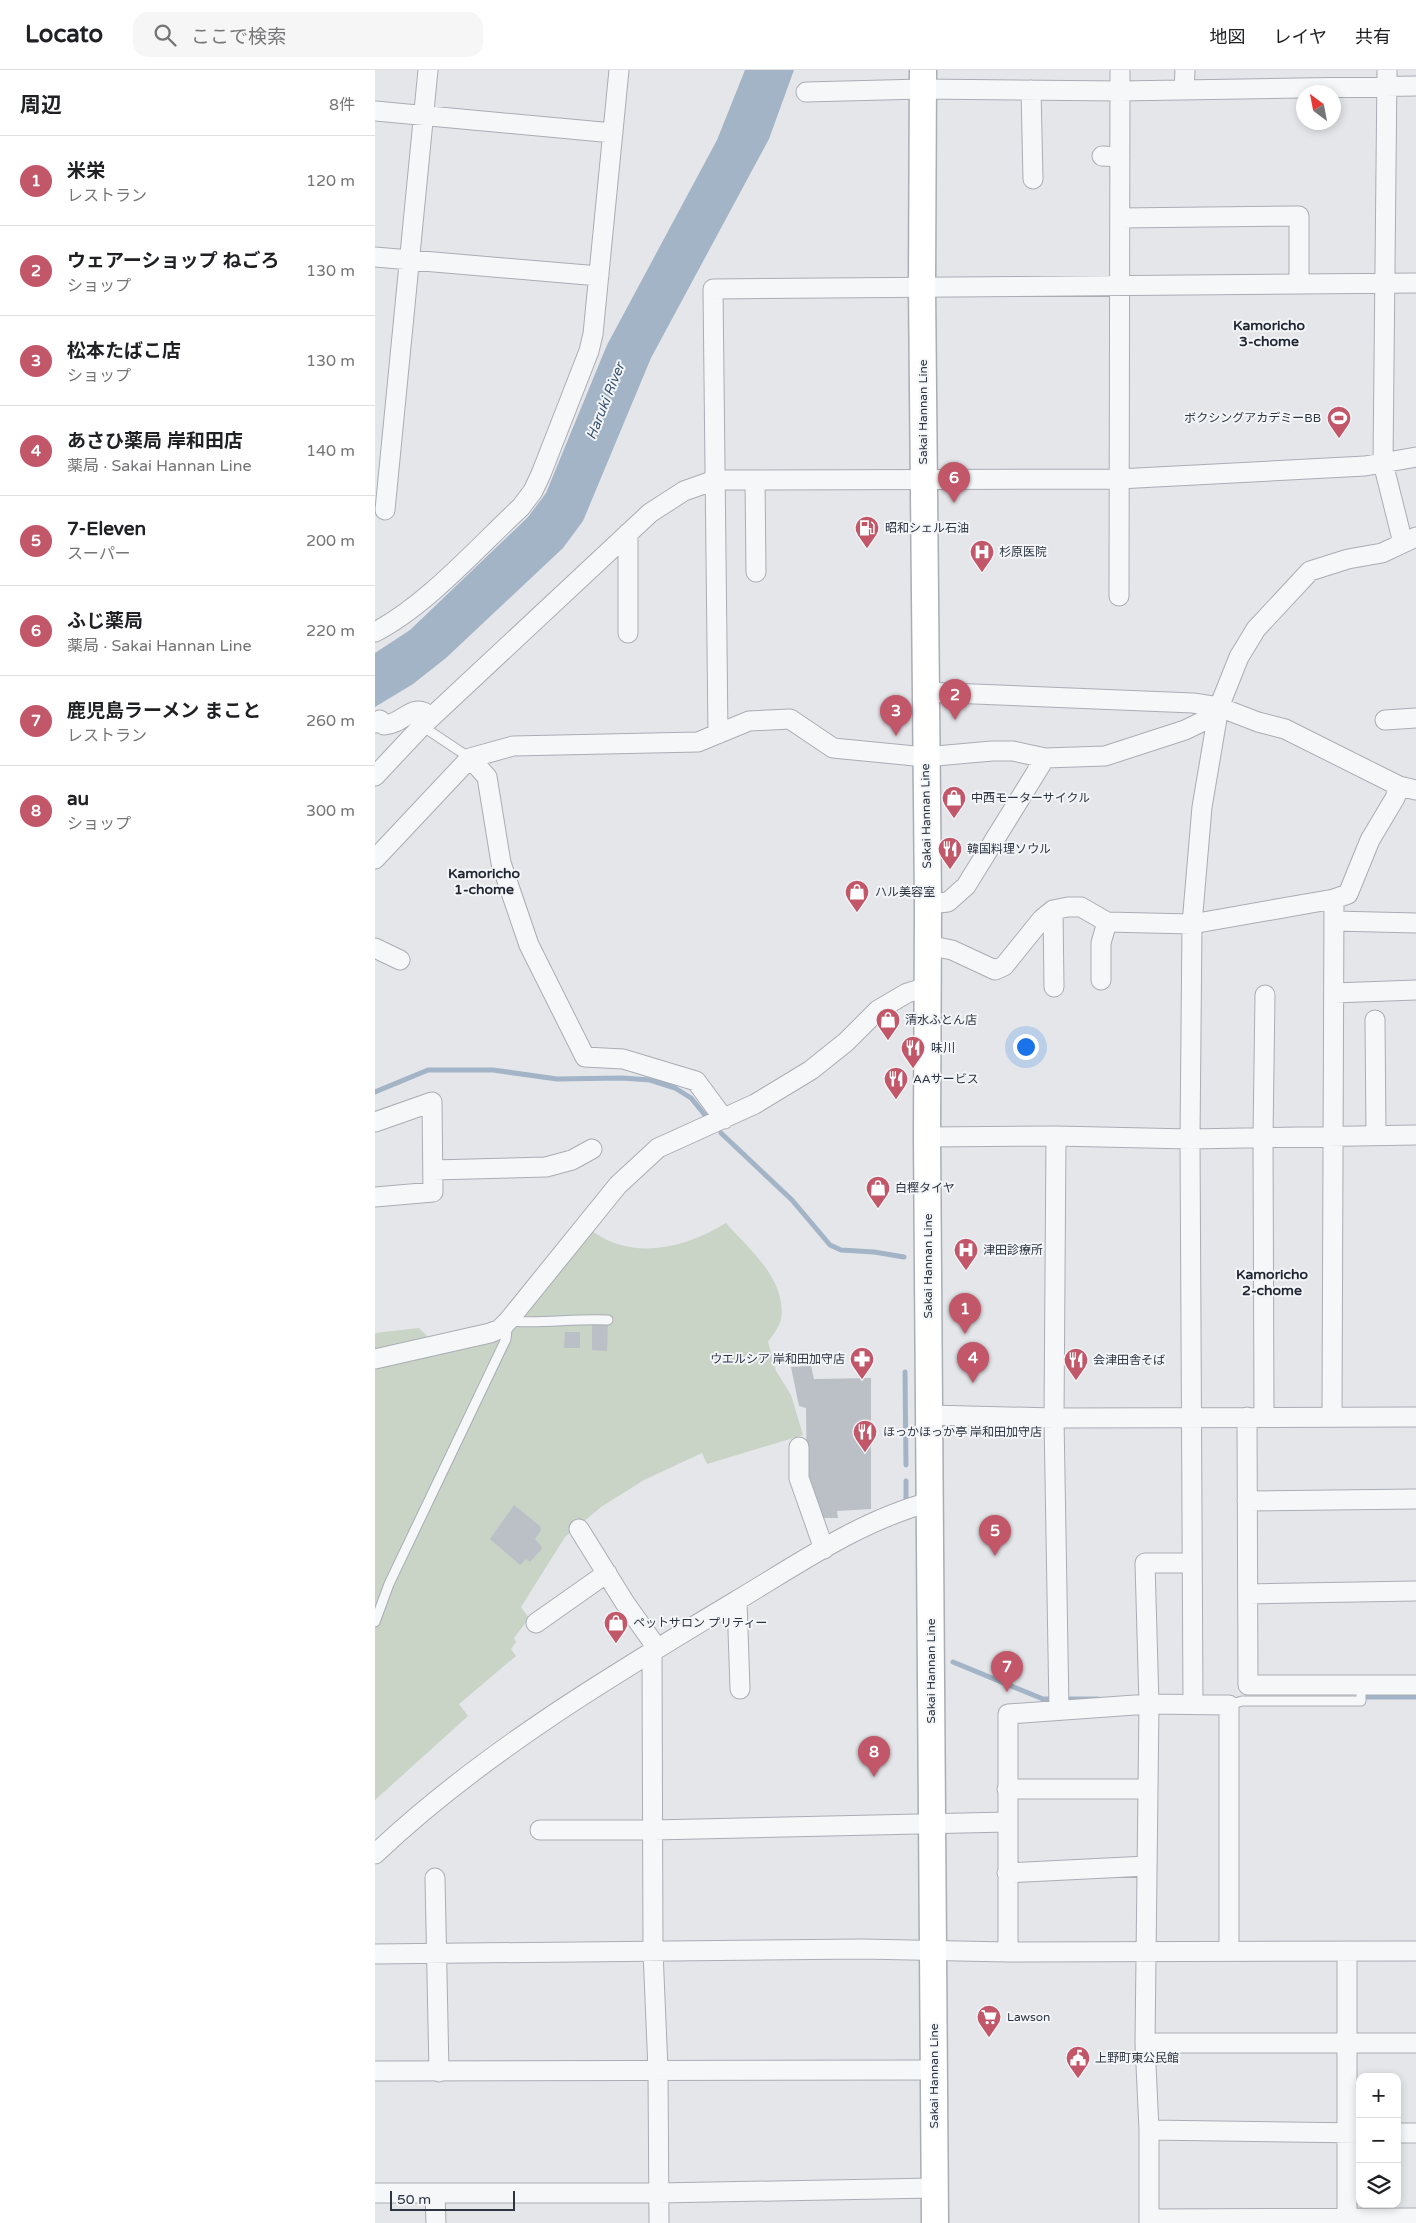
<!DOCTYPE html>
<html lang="ja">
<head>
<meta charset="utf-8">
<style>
	:root { --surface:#fff; --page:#f6f6f6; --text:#202124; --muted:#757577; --line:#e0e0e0; --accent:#c15768 }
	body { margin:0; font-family:"Varela Round","Noto Sans JP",sans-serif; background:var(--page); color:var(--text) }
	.controls { position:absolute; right:15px; bottom:15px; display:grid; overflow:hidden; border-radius:10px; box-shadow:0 2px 8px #0003 }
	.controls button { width:45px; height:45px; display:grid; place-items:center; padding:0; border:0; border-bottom:1px solid var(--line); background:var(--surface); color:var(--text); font:25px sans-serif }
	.compass { position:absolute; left:921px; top:15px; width:45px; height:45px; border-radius:50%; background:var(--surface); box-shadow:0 2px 8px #0003; rotate:328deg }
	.scale { position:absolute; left:15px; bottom:12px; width:125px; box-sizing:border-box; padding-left:5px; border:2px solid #2d3541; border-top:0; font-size:14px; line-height:18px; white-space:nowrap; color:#2d3541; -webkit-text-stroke:4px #f3f5f8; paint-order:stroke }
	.you { position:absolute; left:650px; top:976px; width:18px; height:18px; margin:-12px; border:4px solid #fff; border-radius:50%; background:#1a73e8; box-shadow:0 0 0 8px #1a73e833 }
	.badge { display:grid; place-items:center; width:32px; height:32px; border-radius:50%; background:var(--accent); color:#fff; font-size:16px; font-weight:700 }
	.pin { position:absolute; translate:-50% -41px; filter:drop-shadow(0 1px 2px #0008) }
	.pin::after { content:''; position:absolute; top:26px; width:18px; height:15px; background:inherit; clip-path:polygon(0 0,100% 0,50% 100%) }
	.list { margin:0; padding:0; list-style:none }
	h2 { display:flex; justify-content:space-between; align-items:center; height:65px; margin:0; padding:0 20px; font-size:21px }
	h2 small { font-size:16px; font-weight:400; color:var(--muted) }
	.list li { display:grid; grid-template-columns:32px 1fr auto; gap:15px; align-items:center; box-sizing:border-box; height:90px; padding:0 20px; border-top:1px solid var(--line) }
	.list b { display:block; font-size:19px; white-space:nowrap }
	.list p { margin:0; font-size:16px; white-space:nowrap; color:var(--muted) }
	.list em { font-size:16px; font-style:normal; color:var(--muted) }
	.icon { flex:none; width:28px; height:28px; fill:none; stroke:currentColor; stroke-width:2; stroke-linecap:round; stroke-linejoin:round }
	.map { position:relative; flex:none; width:1041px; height:2153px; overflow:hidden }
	header { display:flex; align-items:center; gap:30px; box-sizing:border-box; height:70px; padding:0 25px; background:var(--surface); border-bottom:1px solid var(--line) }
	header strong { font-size:24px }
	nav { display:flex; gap:28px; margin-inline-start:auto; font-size:18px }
	.search { width:350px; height:45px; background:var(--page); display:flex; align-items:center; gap:12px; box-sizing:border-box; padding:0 18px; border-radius:15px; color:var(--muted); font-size:19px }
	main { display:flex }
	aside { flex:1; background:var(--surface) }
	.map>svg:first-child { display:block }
</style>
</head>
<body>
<header>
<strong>Locato</strong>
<div class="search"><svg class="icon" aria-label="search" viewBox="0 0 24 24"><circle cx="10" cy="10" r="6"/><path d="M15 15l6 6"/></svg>ここで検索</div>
<nav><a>地図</a><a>レイヤ</a><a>共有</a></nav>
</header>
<main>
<aside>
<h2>周辺<small>8件</small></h2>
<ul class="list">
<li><span class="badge">1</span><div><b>米栄</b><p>レストラン</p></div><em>120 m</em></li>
<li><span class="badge">2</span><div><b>ウェアーショップ ねごろ</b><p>ショップ</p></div><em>130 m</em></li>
<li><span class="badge">3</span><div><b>松本たばこ店</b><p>ショップ</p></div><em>130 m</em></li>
<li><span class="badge">4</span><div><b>あさひ薬局 岸和田店</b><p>薬局 · Sakai Hannan Line</p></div><em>140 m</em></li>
<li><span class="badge">5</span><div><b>7-Eleven</b><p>スーパー</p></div><em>200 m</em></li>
<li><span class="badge">6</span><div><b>ふじ薬局</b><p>薬局 · Sakai Hannan Line</p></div><em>220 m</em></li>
<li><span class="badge">7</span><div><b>鹿児島ラーメン まこと</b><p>レストラン</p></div><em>260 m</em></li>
<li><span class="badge">8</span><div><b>au</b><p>ショップ</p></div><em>300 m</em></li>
</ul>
</aside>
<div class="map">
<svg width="1041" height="2153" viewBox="0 0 1041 2153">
	<rect width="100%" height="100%" fill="#e4e6ea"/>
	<path fill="#c9d3c6" d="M351,1153C374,1179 412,1210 406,1249C405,1256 397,1266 393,1272L401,1301L416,1325L428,1365L332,1394L327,1383L269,1410L226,1437L190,1467L146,1537L154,1548L139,1568L141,1572L136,1579L141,1586L84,1634L93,1646L0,1730V1263L44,1258L54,1268L124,1266L140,1257L213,1158C255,1192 309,1179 351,1153Z"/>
	<path fill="#a3b4c6" d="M370,0H419L394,69L276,288L208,451L188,478L71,588L38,614L0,637V583L35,560L153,447L171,423L232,275L342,70Z"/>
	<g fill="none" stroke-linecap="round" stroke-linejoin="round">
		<path stroke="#a3b4c6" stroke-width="5" d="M0,1022L53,1000H118L182,1009L247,1008L275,1010L300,1018L316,1028L334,1050
			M346,1063L417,1130L455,1175L466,1180L499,1182L529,1187
			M530,1302L531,1395
			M531,1411V1431
			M578,1592L668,1629H678
			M991,1627H1041
			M688,1629H723"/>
	</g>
	<path fill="#bbc0c7" d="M217,1254H233L232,1281L217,1280Z
		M190,1262H205V1278H189Z
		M436,1296L439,1309L496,1308V1439L462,1441L463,1448H445L432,1409L431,1338L424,1336L416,1297Z
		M139,1435L165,1456L166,1460L160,1469L167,1477L166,1480L155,1492L151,1489L145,1495L115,1469Z"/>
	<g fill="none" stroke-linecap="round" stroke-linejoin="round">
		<defs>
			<path id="lane" d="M47,656L95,688
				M0,1552L14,1514L131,1269L133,1251C167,1254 200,1248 233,1250
				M854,1635L867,1631H986V1615"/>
			<path id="street" d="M1012,0L1008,393L1028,473
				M656,20L658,109
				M809,20L810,0
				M431,22L547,19L745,21L1041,16
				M0,41L238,63
				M727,86L745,87
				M745,148L924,146V212
				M0,187L224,206
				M380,410L381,502
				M10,440L53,0
				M253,463V563
				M744,526L745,0
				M0,562C52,535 102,478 146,437L158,421L166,404L214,281L218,264L244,0
				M550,622L818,633L844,637L883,652L910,659L1024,716L1041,720
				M1010,650L1041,648
				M0,653L5,650L9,655C30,654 37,630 56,647
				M343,664L338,219L1041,213
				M95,688L112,707L126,793L154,875L210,987L248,989L321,1011L349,1049
				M0,706L47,656L275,443L309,421L340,410L743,409L990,396L1041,387
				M0,789L95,688L138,676L323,672L374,651L415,649L458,678L550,687L617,681H638L670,688L730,686L810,660L843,644
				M553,834L573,832L591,816L670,688
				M678,840L679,917
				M959,851L1041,853
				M552,875L577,880L620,900L629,896L667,849L678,840L693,837H706L732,852L817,854L959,829L973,824L995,770L1020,728L1024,716
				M0,878L25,890
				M726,910V873L732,852
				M959,923L1041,920
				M1000,950L1001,1065
				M0,1052L57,1032L58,1122L0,1127
				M681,1066L679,1348L684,1640
				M552,1067L681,1066L815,1069L1041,1065
				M58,1100L171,1097L197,1090L217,1079
				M0,1289L115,1263L125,1259L133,1251L243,1115L283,1078L380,1034L436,1000L471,972L503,940L532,923L552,917
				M554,1345L679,1348L1041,1347
				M872,1347L873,1615H1041
				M889,1347L888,1067L890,925
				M957,1347L959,829
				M424,1377V1408L449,1479
				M872,1431L1041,1429
				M204,1459L250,1533L282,1578
				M873,1524L1041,1521
				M362,1531L365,1619
				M161,1553L232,1503
				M277,1581L278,1881L283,2000L284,2153
				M818,1635L815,1069L817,854L827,737L844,637L864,587L881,559L935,501L973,489L1007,483L1041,467
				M632,1719H773
				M165,1760H278L633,1752
				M0,1784C108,1682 239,1604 366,1528C426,1492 487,1450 555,1432
				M632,1803L772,1796
				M60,1808L64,2002
				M633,1882V1644L774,1634L854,1635V1881
				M0,1884L487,1879L633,1882L1041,1881
				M770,1973H1041
				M0,2001L559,2000
				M774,2060L984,2063
				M1022,2063H1041
				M0,2123H284L559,2118
				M60,2123L61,2153
				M774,2149V2060L770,1973L774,1634L770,1493H817
				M774,2153V2149L1041,2148
				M972,2153V1881"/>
			<path id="secondary" d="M548,0L547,217L553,834L552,1067L560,2153"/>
		</defs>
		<use href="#lane" stroke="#a9adb4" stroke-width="11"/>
		<use href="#street" stroke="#a9adb4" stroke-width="21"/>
		<use href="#secondary" stroke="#a9adb4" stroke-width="29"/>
		<use href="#lane" stroke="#f6f7f9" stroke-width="9"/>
		<use href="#street" stroke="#f6f7f9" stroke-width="19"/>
		<use href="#secondary" stroke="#fff" stroke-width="26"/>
	</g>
	<defs>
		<symbol id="stadium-pin" viewBox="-11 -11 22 30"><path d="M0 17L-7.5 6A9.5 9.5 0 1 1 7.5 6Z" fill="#c15768" stroke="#f3f5f8"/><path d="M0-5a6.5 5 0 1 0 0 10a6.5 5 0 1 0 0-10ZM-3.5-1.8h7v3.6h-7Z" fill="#fff"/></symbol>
		<symbol id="fuel-pin" viewBox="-11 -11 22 30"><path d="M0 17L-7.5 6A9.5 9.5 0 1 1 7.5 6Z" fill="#c15768" stroke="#f3f5f8"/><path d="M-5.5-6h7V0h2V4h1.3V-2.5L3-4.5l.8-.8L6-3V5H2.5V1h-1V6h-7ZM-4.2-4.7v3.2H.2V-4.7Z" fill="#fff"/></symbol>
		<symbol id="hospital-pin" viewBox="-11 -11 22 30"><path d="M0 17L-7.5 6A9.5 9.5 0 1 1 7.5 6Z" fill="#c15768" stroke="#f3f5f8"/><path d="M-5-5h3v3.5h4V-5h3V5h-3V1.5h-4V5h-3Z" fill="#fff"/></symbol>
		<symbol id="shop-pin" viewBox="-11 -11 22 30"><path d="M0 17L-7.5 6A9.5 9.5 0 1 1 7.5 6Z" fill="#c15768" stroke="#f3f5f8"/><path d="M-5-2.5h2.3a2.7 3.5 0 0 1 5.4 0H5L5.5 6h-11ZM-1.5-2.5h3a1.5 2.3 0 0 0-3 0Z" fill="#fff"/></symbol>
		<symbol id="restaurant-pin" viewBox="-11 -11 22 30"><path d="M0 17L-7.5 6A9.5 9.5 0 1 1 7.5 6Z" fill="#c15768" stroke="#f3f5f8"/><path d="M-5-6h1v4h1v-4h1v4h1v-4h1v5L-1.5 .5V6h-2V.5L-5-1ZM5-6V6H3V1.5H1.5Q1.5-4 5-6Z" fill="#fff"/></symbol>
		<symbol id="pharmacy-pin" viewBox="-11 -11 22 30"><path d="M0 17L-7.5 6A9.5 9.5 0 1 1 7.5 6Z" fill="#c15768" stroke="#f3f5f8"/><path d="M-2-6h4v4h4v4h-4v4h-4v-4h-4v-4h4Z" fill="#fff"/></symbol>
		<symbol id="supermarket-pin" viewBox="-11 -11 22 30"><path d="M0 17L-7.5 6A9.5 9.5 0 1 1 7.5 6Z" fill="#c15768" stroke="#f3f5f8"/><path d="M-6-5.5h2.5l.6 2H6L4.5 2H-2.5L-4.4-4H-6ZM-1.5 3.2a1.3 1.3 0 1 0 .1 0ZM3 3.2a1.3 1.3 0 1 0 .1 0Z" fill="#fff"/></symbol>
		<symbol id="civic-pin" viewBox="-11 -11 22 30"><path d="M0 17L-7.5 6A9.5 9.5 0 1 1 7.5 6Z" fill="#c15768" stroke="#f3f5f8"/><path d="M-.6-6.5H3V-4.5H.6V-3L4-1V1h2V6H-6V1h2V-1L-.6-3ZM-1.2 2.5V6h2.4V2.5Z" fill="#fff"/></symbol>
	</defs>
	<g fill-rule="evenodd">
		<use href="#stadium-pin" x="950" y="334" width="28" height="38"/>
		<use href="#fuel-pin" x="478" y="444" width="28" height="38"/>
		<use href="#hospital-pin" x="593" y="468" width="28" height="38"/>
		<use href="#shop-pin" x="565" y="714" width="28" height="38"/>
		<use href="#restaurant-pin" x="561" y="765" width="28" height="38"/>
		<use href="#shop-pin" x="468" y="808" width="28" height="38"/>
		<use href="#shop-pin" x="499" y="936" width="28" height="38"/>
		<use href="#restaurant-pin" x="524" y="964" width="28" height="38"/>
		<use href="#restaurant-pin" x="507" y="995" width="28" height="38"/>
		<use href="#shop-pin" x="489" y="1104" width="28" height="38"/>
		<use href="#hospital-pin" x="577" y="1166" width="28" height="38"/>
		<use href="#pharmacy-pin" x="473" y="1275" width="28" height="38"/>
		<use href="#restaurant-pin" x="687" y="1276" width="28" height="38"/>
		<use href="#restaurant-pin" x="476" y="1348" width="28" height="38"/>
		<use href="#shop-pin" x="227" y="1539" width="28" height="38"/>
		<use href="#supermarket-pin" x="600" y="1933" width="28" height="38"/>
		<use href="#civic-pin" x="689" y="1974" width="28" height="38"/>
	</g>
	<g text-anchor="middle" stroke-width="4" stroke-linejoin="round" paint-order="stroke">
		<g font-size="12" fill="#2d3541" stroke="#f3f5f8">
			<text transform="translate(548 342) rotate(-90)" y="4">Sakai Hannan Line</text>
			<text transform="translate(551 746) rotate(-91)" y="4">Sakai Hannan Line</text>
			<text transform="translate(553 1196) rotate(-90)" y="4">Sakai Hannan Line</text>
			<text transform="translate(556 1601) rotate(-90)" y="4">Sakai Hannan Line</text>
			<text transform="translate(559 2006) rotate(-90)" y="4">Sakai Hannan Line</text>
		</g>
		<g font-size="12" fill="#2d3541" stroke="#f3f5f8" text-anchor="start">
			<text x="946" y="352" text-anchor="end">ボクシングアカデミーBB</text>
			<text x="510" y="462">昭和シェル石油</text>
			<text x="624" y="486">杉原医院</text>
			<text x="596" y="732">中西モーターサイクル</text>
			<text x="592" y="783">韓国料理ソウル</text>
			<text x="500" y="826">ハル美容室</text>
			<text x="530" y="954">清水ふとん店</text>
			<text x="556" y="982">味川</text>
			<text x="538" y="1013">AAサービス</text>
			<text x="520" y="1122">白樫タイヤ</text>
			<text x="608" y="1184">津田診療所</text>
			<text x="470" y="1293" text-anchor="end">ウエルシア 岸和田加守店</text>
			<text x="718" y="1294">会津田舎そば</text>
			<text x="508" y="1366">ほっかほっか亭 岸和田加守店</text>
			<text x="258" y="1557">ペットサロン プリティー</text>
			<text x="632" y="1951">Lawson</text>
			<text x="720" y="1992">上野町東公民館</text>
		</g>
		<g font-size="14" font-weight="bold" fill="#1f2632" stroke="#f3f5f8">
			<text x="894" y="260">Kamoricho<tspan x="894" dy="16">3-chome</tspan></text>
			<text x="109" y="808">Kamoricho<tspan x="109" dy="16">1-chome</tspan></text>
			<text x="897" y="1209">Kamoricho<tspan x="897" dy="16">2-chome</tspan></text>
		</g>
		<g font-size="14" font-style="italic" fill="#3b5471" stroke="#f3f5f8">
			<text transform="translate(230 331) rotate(-68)" y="5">Haruki River</text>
		</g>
	</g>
</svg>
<div class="controls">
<button>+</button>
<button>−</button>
<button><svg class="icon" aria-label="layers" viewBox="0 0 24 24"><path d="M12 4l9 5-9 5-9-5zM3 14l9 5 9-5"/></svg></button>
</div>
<svg class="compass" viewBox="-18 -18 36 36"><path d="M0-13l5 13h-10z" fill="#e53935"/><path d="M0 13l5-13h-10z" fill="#757577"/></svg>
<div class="scale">50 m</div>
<div class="you"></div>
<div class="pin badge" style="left:590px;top:1264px">1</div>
<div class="pin badge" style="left:580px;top:650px">2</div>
<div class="pin badge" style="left:521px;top:666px">3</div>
<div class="pin badge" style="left:598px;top:1313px">4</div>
<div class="pin badge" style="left:620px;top:1486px">5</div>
<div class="pin badge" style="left:579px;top:433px">6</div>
<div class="pin badge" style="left:632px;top:1622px">7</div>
<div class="pin badge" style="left:499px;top:1707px">8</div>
</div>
</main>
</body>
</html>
